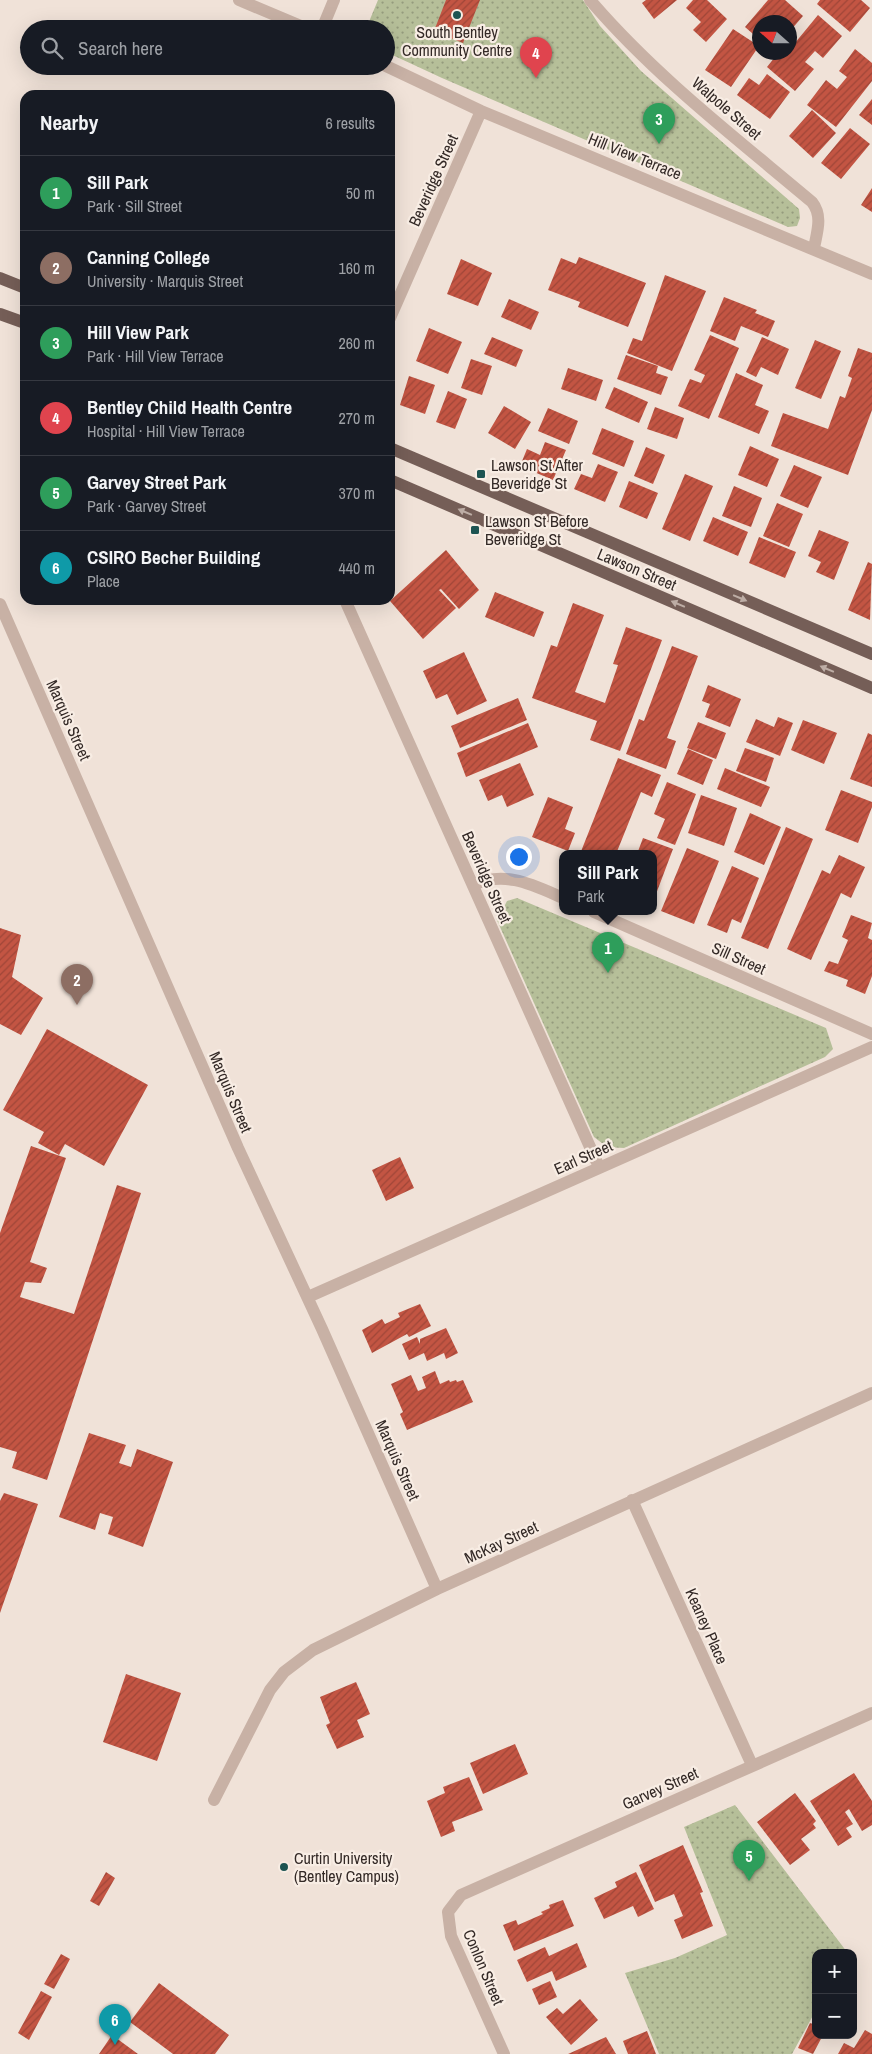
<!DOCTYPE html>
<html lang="en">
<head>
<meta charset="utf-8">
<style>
	:root { --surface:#171b24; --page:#20242c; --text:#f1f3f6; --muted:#9ea1a6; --line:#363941; --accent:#db2777 }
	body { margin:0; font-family:"Archivo Narrow",sans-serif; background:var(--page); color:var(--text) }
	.controls { position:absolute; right:15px; bottom:15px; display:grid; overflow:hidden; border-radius:10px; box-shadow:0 5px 20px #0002 }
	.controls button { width:45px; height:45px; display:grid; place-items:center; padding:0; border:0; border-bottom:1px solid var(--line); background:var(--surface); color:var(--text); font:25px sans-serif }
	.compass { position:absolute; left:752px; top:15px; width:45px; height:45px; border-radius:50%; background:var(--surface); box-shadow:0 5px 20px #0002; rotate:291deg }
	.you { position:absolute; left:518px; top:856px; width:18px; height:18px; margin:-12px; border:4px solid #fff; border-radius:50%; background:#1a73e8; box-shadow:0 0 0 8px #1a73e833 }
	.badge { display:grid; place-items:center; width:32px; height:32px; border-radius:50%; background:var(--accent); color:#fff; font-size:16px; font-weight:700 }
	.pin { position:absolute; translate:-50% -41px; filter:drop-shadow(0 1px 2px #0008) }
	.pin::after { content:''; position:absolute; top:26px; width:18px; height:15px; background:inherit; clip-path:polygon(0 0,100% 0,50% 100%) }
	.popup { position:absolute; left:559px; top:850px; width:98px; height:65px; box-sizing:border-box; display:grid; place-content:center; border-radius:10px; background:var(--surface); filter:drop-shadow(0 1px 4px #0005); font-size:16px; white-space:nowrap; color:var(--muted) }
	.popup b { font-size:19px; color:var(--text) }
	.popup::after { content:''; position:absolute; left:50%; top:100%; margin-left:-10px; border:10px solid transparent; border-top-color:var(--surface) }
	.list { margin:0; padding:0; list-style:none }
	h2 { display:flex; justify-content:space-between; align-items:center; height:65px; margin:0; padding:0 20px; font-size:21px }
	h2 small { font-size:16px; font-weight:400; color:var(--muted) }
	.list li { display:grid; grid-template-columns:32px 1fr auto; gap:15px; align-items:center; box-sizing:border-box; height:75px; padding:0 20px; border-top:1px solid var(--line) }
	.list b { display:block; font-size:19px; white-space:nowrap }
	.list p { margin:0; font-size:16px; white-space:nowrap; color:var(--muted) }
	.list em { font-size:16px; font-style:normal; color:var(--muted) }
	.icon { flex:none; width:28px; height:28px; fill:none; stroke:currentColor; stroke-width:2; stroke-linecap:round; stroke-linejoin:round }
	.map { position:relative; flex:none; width:872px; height:2054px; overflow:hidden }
	.search { position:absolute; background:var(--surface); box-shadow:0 5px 20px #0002; left:20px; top:20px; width:375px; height:55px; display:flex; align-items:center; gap:12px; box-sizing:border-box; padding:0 18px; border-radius:28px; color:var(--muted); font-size:19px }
	.panel { position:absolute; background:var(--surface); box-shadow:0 5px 20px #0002; left:20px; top:90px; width:375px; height:515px; border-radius:15px }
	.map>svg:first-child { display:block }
</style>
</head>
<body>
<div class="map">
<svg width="872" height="2054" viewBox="0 0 872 2054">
	<defs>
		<pattern id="green-dots" width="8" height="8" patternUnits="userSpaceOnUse" patternTransform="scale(1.25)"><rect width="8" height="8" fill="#b6bf99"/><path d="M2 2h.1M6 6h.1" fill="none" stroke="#959b7d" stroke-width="1.8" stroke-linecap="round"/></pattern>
		<pattern id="building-hatch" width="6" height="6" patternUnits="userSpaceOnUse" patternTransform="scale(1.25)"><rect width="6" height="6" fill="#c35543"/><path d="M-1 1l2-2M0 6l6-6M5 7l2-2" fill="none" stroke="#9f4638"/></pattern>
	</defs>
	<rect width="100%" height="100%" fill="#f0e2d8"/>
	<path fill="url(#green-dots)" d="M378,0H583L600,26L641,71L799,209L800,218L797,226L788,227L442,78L386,52V29H366Z
		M517,898L826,1028L833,1049L825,1057L624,1148L607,1147L594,1137L496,918V910L503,909L507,901Z
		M735,1805L847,1952L816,1953V2010L792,2054H659L625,1973L675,1958L727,1935L684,1827Z"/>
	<path fill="url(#building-hatch)" d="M446,0H480L463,43L434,31Z
		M646,0H677L654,19L642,3Z
		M693,0H707L727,19L706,42L693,30L701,22L686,8Z
		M768,0H785L803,16L790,31V22H760V40L745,27Z
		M820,0H861L870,8L850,32L817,4Z
		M818,15L842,36L823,58L815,51L805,62L814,69L795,91L767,67L779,52L784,56L790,52V49Z
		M733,29L759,46L731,87L705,70Z
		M855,49L872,63V81L836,127L807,105L826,80L837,89L847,77L839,71Z
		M767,74L790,92L770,119L737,95L749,78L759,85Z
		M872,99V125L859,115Z
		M812,110L836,133L813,158L789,136Z
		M850,128L870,144L841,179L821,163Z
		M872,188V212L861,205Z
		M579,257L646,283L628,327L578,307L580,302L548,290L561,258L576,264Z
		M461,259L492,273L478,306L447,294Z
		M665,275L706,291L672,371L627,353L633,338L642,341Z
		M724,297L757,310L755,313L775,321L768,337L741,326L735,341L710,331Z
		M509,299L539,312L531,330L501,317Z
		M429,328L462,342L448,374L416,361Z
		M710,335L739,348L709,419L678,406L690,379L701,383L705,375L694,370Z
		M492,337L523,350L516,367L484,354Z
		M762,337L789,349L778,375L761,367L756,377L746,372Z
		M815,340L841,351L821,399L795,388Z
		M858,348L872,353V410L848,475L771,446L783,413L828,429L840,396L845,398L852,378L848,376Z
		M626,355L658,366L656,373L668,377L661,395L617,379Z
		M471,359L492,366L482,395L461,388Z
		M568,368L603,380L596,401L561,389Z
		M736,373L763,385L755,405L769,411L759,434L718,417Z
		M409,376L435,385L425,414L400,405Z
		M614,387L648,402L639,423L605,408Z
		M448,391L467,399L455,429L436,422Z
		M504,406L531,422L515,449L488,433Z
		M655,407L684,418L677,439L647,429Z
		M548,408L578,421L569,444L538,431Z
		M602,428L634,441L624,467L592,454Z
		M545,442L566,450L553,480L520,466L527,449L540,455Z
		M750,446L779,459L767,487L738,475Z
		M646,447L665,455L653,484L634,476Z
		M598,464L618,472L605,502L574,489L581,474L592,478Z
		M794,465L822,477L808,508L780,496Z
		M685,474L713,486L690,541L662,529Z
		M629,481L658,493L647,519L619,507Z
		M734,486L762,498L751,527L722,516Z
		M777,503L803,514L789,547L763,536Z
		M713,517L748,532L738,556L703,541Z
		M819,530L849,542L834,580L816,572L821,562L808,556Z
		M759,537L796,552L785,578L749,563Z
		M446,550L479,590L459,609L441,589L439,590L456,608L423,639L390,601Z
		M868,562L872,564L870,620L848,610Z
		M495,592L544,612L534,637L485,617Z
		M573,603L604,615L575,692L605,703L618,665L613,664L626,627L662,640L620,751L590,740L597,721L532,698L551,645L557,647Z
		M672,646L698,656L667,738L676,741L666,769L626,754L639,719L644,721Z
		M464,652L487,701L457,715L447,694L436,699L423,671Z
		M708,685L741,699L730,727L705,717L710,704L702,701Z
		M518,698L527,720L460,748L451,726Z
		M778,717L793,723L780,756L746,742L756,719L774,727Z
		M803,720L837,733L824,764L791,750Z
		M698,722L726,733L716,759L687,748Z
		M528,723L538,747L466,777L457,753Z
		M868,733L872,735V787L850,779Z
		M745,748L774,758L766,782L736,771Z
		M688,749L713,760L703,785L677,774Z
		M618,758L661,775L652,797L641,792L616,854H580Z
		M520,763L534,795L507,807L502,795L488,801L479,780Z
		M725,768L770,787L761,807L717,789Z
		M667,782L696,794L675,845L657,838L665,819L654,814Z
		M841,790L872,802V807L858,843L825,830Z
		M701,795L737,808L724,846L688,833Z
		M548,797L573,807L565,829L575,833L568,851L532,837Z
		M750,813L781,827L764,865L734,852Z
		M786,827L813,839L768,949L741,938Z
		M643,838L673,849L653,902V854H637Z
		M687,848L719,861L694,924L661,911Z
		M839,855L865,867L851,898L841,893L811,960L787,949L822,870L830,874Z
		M732,866L759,878L741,923L732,919L727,933L707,925Z
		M851,915L872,923L868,938L872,940V976L865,994L846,986L848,980L824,971L829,961L838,964L848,940L842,937Z
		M0,928L21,935L12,977L43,998L21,1035L0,1024Z
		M47,1029L148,1085L104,1166L65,1144L59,1155L38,1143L44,1132L3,1110Z
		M31,1146L66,1158L30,1262L47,1268L41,1283L25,1282L20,1297L74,1314L117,1185L141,1193L47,1480L12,1468L17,1452L0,1447V1233Z
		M400,1157L414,1188L386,1201L372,1170Z
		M420,1304L431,1326L409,1337L407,1334L372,1353L362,1330L382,1319L385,1324L400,1317L398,1313Z
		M446,1328L458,1353L446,1359L444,1353L427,1361L424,1353L409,1360L402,1344L417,1337L420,1344V1339Z
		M435,1371L440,1384L449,1380L450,1382L456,1380L457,1382L463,1380L473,1402L407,1430L400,1414L403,1412L391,1384L411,1375L418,1391L426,1388L422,1377Z
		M89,1433L126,1445L119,1463L131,1467L137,1449L173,1462L143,1547L108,1534L113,1517L100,1513L95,1530L59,1517Z
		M4,1493L38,1504L0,1613V1501Z
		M126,1674L181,1693L157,1761L103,1742Z
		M356,1682L370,1714L357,1720L364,1737L337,1749L326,1725L330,1723L320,1697Z
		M515,1744L528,1774L483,1794L470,1763Z
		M854,1773L872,1801V1825L862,1831L849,1809L845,1812L853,1824L846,1828L852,1837L838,1846L810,1801Z
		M469,1777L483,1810L452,1822L455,1831L441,1837L427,1801L445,1793L443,1787Z
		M795,1793L816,1821L813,1824L816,1828L801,1839L810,1850L790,1865L757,1822Z
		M683,1845L703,1892L700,1893L713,1926L682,1939L674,1920L683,1916L674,1894L655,1902L639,1865Z
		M106,1872L115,1878L99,1906L90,1901Z
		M636,1872L654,1909L638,1917L633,1906L604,1919L594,1898L617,1887L615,1882Z
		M563,1900L574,1926L514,1951L503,1925L516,1920L518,1925L543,1914L541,1912L550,1908L549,1905Z
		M577,1943L587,1967L556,1981L552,1971L527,1982L517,1960L545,1947L549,1956Z
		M61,1954L70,1959L54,1989L44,1984Z
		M550,1981L557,1997L539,2005L532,1989Z
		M159,1983L229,2035L215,2054H173L130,2022Z
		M41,1991L52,1997L29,2040L18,2033Z
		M580,1999L598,2020L571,2045L546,2017L557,2008L563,2014Z
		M810,2023L816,2025V2035H823L813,2054L798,2048Z
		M865,2030L872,2034V2054H838L844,2043L854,2048Z
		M647,2031L656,2054H628L623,2041Z
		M112,2035L138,2054H99Z
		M606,2037L616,2054H568Z"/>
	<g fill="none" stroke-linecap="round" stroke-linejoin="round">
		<path stroke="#c8b1a5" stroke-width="12" d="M239,0L308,29
			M590,0C655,76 736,138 812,202C823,216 817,232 814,248
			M322,29L334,0
			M386,66L481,111L872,274
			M390,318L481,111
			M345,600L599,1167
			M0,604L238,1148L322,1329L437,1589
			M473,885C505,870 533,885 563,898
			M594,912L872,1034
			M308,1297L872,1047
			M632,1500L752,1765
			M214,1800L270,1690L284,1672L313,1650L437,1589L872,1393
			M504,2054L451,1936L448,1912L461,1895L872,1713"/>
		<path stroke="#755e57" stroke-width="12" d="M0,278L25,288
			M0,314L25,323
			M390,448L872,654
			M390,480L872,688"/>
	</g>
	<defs><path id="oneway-solid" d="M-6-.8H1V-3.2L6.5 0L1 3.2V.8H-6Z" transform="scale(1.25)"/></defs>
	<g fill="#bdada5">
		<use href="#oneway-solid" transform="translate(465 512) rotate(-157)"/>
		<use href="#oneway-solid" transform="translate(740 598) rotate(23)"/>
		<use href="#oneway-solid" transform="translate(678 604) rotate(-157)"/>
		<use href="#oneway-solid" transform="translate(827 669) rotate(-157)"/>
	</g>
	<g fill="#1d5452" stroke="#f8ede4" stroke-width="2">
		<circle cx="457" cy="15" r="5"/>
		<rect x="476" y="469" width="10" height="10" rx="2.5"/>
		<rect x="470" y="525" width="10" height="10" rx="2.5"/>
		<circle cx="284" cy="1867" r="5"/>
	</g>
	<g text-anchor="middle" stroke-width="4.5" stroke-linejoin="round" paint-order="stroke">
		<g font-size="16" fill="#332926" stroke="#f8ede4" text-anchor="start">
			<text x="457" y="38" text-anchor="middle">South Bentley<tspan x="457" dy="18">Community Centre</tspan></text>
			<text x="491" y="471">Lawson St After<tspan x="491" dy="18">Beveridge St</tspan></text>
			<text x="485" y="527">Lawson St Before<tspan x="485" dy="18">Beveridge St</tspan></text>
			<text x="294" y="1864">Curtin University<tspan x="294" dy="18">(Bentley Campus)</tspan></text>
		</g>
		<g font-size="16" fill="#332926" stroke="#f8ede4">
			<text transform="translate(727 108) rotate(41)" y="6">Walpole Street</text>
			<text transform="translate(635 156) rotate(22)" y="6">Hill View Terrace</text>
			<text transform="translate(433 180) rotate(-66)" y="6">Beveridge Street</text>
			<text transform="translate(637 569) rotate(23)" y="6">Lawson Street</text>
			<text transform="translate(69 720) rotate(66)" y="6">Marquis Street</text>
			<text transform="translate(487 877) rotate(66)" y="6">Beveridge Street</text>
			<text transform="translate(739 958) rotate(24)" y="6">Sill Street</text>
			<text transform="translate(231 1092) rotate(67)" y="6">Marquis Street</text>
			<text transform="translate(583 1157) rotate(-24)" y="6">Earl Street</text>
			<text transform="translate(398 1460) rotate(66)" y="6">Marquis Street</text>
			<text transform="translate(501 1542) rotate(-25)" y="6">McKay Street</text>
			<text transform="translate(707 1626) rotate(66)" y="6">Keaney Place</text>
			<text transform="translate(660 1788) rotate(-24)" y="6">Garvey Street</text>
			<text transform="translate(484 1967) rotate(67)" y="6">Conlon Street</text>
		</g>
	</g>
</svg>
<div class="controls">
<button>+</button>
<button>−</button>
</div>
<svg class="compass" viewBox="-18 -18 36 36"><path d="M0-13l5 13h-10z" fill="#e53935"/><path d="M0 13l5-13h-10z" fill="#9ea1a6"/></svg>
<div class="you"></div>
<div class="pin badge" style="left:608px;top:973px;background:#2e9e5b">1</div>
<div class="popup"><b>Sill Park</b>Park</div>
<div class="pin badge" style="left:77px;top:1005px;background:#8d6e63">2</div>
<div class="pin badge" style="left:659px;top:144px;background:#2e9e5b">3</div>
<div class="pin badge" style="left:536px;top:78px;background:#e0444e">4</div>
<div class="pin badge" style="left:749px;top:1881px;background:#2e9e5b">5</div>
<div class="pin badge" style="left:115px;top:2045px;background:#0f9aa8">6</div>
<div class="search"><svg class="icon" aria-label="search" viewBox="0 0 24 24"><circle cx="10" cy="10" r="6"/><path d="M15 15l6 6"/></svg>Search here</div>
<section class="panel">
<h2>Nearby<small>6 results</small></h2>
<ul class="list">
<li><span class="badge" style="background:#2e9e5b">1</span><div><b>Sill Park</b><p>Park · Sill Street</p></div><em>50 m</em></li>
<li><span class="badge" style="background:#8d6e63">2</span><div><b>Canning College</b><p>University · Marquis Street</p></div><em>160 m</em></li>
<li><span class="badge" style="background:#2e9e5b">3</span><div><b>Hill View Park</b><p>Park · Hill View Terrace</p></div><em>260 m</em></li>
<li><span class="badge" style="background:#e0444e">4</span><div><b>Bentley Child Health Centre</b><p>Hospital · Hill View Terrace</p></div><em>270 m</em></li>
<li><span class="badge" style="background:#2e9e5b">5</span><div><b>Garvey Street Park</b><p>Park · Garvey Street</p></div><em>370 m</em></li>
<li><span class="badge" style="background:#0f9aa8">6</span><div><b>CSIRO Becher Building</b><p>Place</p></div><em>440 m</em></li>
</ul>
</section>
</div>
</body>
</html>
